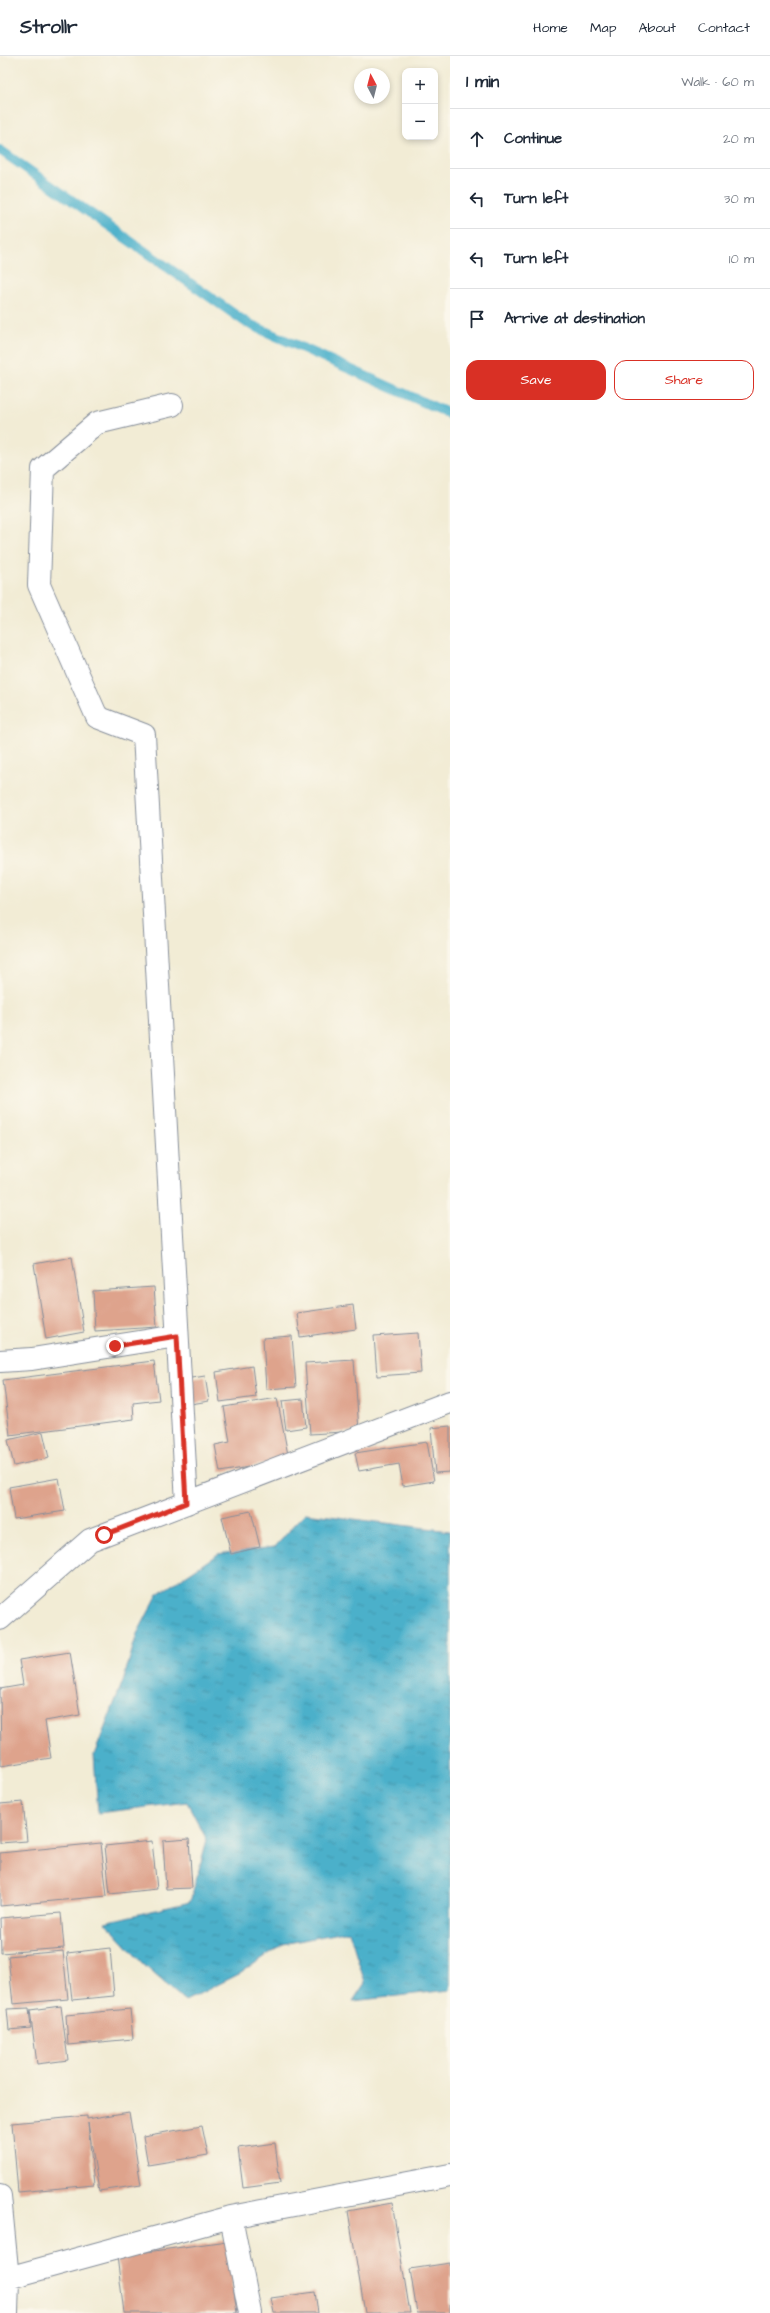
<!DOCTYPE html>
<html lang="en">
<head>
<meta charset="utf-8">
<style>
	:root { --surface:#fff; --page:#f2f2f3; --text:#1f2937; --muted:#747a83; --line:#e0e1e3; --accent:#d93025 }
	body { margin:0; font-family:"Architects Daughter",sans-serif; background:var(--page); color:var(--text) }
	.controls { position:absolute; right:12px; top:12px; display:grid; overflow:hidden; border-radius:8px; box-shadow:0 2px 6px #0003 }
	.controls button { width:36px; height:36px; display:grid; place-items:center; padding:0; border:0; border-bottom:1px solid var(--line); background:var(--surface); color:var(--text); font:20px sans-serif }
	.compass { position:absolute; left:354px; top:12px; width:36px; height:36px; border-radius:50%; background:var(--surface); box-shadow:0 2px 6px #0003; rotate:353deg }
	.stop { position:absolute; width:12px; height:12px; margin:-9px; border:3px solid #d93025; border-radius:50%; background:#fff }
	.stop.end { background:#d93025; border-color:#fff; box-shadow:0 1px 4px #0008 }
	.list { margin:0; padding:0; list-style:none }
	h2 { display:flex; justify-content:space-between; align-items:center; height:52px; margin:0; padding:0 16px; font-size:17px }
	h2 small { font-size:13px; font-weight:400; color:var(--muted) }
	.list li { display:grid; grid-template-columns:26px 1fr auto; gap:12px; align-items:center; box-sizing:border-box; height:60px; padding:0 16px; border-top:1px solid var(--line) }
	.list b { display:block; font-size:15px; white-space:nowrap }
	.list em { font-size:13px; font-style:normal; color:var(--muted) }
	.actions { display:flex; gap:8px; padding:12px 16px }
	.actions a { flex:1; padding:9px 0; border:1px solid var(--accent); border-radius:12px; text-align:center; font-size:14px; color:var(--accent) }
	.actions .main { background:var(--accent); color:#fff }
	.icon { flex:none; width:22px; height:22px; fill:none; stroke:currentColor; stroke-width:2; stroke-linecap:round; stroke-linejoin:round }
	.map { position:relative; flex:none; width:450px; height:2257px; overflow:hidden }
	header { display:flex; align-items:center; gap:24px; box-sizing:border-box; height:56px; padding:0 20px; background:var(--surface); border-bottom:1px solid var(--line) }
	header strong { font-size:19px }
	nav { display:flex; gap:22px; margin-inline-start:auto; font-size:14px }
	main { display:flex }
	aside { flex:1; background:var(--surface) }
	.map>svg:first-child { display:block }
</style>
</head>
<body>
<header>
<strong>Strollr</strong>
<nav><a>Home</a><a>Map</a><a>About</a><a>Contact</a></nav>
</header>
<main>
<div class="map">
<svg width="450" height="2257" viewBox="0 0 450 2257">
	<defs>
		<pattern id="water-ripples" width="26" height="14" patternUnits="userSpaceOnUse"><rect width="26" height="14" fill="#4bb0ca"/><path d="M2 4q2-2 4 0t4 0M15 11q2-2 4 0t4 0" fill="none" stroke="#3e90a7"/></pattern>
	</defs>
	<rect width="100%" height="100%" fill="#fbf7ec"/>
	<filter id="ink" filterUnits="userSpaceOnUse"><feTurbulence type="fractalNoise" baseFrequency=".025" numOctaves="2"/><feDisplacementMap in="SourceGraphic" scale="8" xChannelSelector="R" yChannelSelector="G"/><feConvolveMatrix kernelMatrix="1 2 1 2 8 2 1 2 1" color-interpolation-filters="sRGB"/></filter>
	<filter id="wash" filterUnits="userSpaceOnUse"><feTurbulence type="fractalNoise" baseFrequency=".012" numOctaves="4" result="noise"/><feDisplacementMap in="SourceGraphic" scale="16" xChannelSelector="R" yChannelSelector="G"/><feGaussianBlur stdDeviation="0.9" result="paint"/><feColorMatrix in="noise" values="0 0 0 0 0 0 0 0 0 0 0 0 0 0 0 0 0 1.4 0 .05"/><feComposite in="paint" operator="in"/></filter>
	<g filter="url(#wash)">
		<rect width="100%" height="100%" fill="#f2ecd5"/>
		<path fill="url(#water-ripples)" stroke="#337094" d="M305,1457L450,1475V1934L353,1945L365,1927L349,1875L283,1888L241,1917L185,1945L144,1909L105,1866L190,1846L207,1784L187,1746L98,1757L94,1699L123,1625L137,1578L158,1538L218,1498L275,1491Z"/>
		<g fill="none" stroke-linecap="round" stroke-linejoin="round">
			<path stroke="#4bb0ca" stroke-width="10" d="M0,94L247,267L450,358"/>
		</g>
		<g id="blocks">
			<path fill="#dea38c" d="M72,1201L84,1276L46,1283L34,1208Z
				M154,1231L157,1271L95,1275L93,1235Z
				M353,1249L356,1273L300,1281L297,1257Z
				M418,1277L421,1317L377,1320L374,1280Z
				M292,1280L296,1331L266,1333L263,1282Z
				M354,1304L359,1375L310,1378L305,1307Z
				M154,1305L159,1344L133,1347L134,1363L10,1379L3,1324Z
				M252,1310L256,1341L220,1346L216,1316Z
				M205,1320L209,1345L191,1348L186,1323Z
				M277,1342L289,1404L220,1416L215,1389L230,1386L224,1351Z
				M303,1343L306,1371L286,1374L282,1345Z
				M450,1370V1416L435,1417L431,1372Z
				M43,1376L49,1402L14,1410L8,1384Z
				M427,1386L434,1425L403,1430L399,1408L359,1415L355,1397Z
				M59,1422L65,1455L14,1463L9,1431Z
				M251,1455L260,1491L231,1498L222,1461Z
				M70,1596L80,1659L45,1665L51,1702L1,1710L0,1633L23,1629L19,1604Z
				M23,1746L27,1785L0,1787V1748Z
				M189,1783L192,1832L166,1833L163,1785Z
				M152,1785L157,1833L110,1838L105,1790Z
				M101,1787L107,1840L0,1850V1797Z
				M61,1857L64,1892L1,1897L0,1862Z
				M110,1892L114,1940L72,1944L67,1897Z
				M63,1895L68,1943L13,1948L8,1900Z
				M61,1950L68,2004L37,2008L30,1954Z
				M29,1952L31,1972L9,1974L7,1953Z
				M130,1953L133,1983L68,1989L66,1959Z
				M129,2056L141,2129L99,2135L88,2067L94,2129L18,2136L12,2067L87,2060V2063Z
				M202,2070L208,2099L148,2109L143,2080Z
				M275,2087L280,2127L243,2132L238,2092Z
				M392,2147L410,2257H365L348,2155Z
				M227,2185L237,2257H124L117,2200Z
				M450,2207V2257H417L410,2213Z
				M315,2236L318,2257H274L271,2242Z"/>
		</g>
	</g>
	<g filter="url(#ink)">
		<use href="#blocks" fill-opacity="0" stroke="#868e9a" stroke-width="1"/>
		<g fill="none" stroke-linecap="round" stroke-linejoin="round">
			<defs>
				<path id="street" d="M172,349L97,367L43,413L39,529L97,661L144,679L187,1447
					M0,1305L32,1303L177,1280
					M0,1563L90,1484L450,1346
					M0,2140L8,2223L7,2257
					M231,2161L250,2257
					M0,2224L231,2161L450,2119"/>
			</defs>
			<use href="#street" stroke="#868e9a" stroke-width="24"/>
			<use href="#street" stroke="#fff" stroke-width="22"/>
		</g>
	</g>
	<g fill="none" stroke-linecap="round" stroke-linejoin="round" filter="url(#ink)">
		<path stroke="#d93025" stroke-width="5" d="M104,1479L186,1447L177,1280L115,1290"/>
	</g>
</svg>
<div class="controls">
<button>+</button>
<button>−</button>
</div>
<svg class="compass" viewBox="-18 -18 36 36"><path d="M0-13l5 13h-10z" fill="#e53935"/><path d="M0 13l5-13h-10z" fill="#747a83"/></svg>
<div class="stop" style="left:104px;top:1479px"></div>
<div class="stop end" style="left:115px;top:1290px"></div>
</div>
<aside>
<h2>1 min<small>Walk · 60 m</small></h2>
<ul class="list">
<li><svg class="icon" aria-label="ahead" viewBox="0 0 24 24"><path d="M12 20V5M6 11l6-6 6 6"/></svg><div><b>Continue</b></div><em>20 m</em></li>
<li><svg class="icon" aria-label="left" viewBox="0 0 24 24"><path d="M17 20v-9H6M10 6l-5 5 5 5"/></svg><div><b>Turn left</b></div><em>30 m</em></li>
<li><svg class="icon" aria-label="left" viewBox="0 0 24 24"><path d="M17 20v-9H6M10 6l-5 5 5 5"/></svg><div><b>Turn left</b></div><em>10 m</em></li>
<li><svg class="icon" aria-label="arrive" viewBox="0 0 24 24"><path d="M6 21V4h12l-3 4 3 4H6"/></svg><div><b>Arrive at destination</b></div></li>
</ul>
<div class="actions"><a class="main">Save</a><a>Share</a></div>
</aside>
</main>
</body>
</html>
